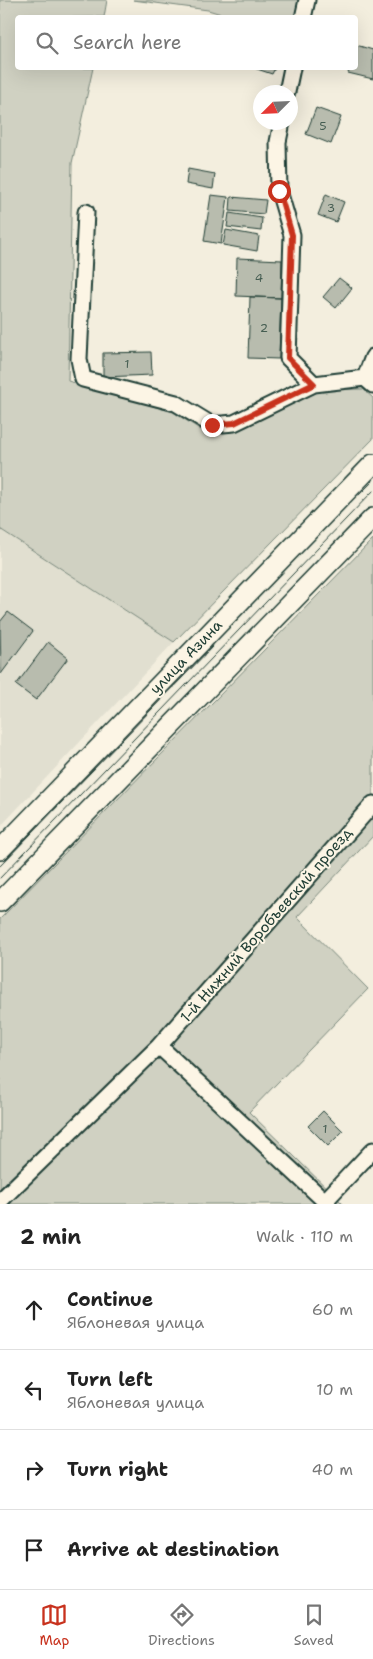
<!DOCTYPE html>
<html lang="en">
<head>
<meta charset="utf-8">
<style>
	:root { --surface:#fff; --page:#f6f6f6; --text:#222; --muted:#767676; --line:#e0e0e0; --accent:#c8321e }
	body { margin:0; font-family:"Shantell Sans",sans-serif; background:var(--page); color:var(--text) }
	.compass { position:absolute; left:253px; top:85px; width:45px; height:45px; border-radius:50%; background:var(--surface); box-shadow:0 5px 20px #0002; rotate:246deg }
	.stop { position:absolute; width:15px; height:15px; margin:-11px; border:4px solid #c8321e; border-radius:50%; background:#fff }
	.stop.end { background:#c8321e; border-color:#fff; box-shadow:0 1px 5px #0008 }
	.list { margin:0; padding:0; list-style:none }
	h2 { display:flex; justify-content:space-between; align-items:center; height:65px; margin:0; padding:0 20px; font-size:21px }
	h2 small { font-size:16px; font-weight:400; color:var(--muted) }
	.list li { display:grid; grid-template-columns:32px 1fr auto; gap:15px; align-items:center; box-sizing:border-box; height:80px; padding:0 20px; border-top:1px solid var(--line) }
	.list b { display:block; font-size:19px; white-space:nowrap }
	.list p { margin:0; font-size:16px; white-space:nowrap; color:var(--muted) }
	.list em { font-size:16px; font-style:normal; color:var(--muted) }
	.icon { flex:none; width:28px; height:28px; fill:none; stroke:currentColor; stroke-width:2; stroke-linecap:round; stroke-linejoin:round }
	.map { position:relative; flex:none; width:373px; height:1204px; overflow:hidden }
	.search { position:absolute; background:var(--surface); box-shadow:0 5px 20px #0002; left:15px; right:15px; top:15px; height:55px; display:flex; align-items:center; gap:12px; box-sizing:border-box; padding:0 18px; border-radius:5px; color:var(--muted); font-size:19px }
	.sheet { height:385px; background:var(--surface) }
	nav { display:flex; justify-content:space-around; align-items:center; box-sizing:border-box; height:70px; border-top:1px solid var(--line); background:var(--surface); font-size:14px; color:var(--muted) }
	nav a { display:grid; justify-items:center; gap:2px }
	nav .on { color:var(--accent) }
	.map>svg:first-child { display:block }
</style>
</head>
<body>
<div class="map">
<svg width="373" height="1204" viewBox="0 0 373 1204">
	<rect width="100%" height="100%" fill="#f3eede"/>
	<filter id="ink" filterUnits="userSpaceOnUse"><feTurbulence type="fractalNoise" baseFrequency=".02" numOctaves="2"/><feDisplacementMap in="SourceGraphic" scale="10" xChannelSelector="R" yChannelSelector="G"/><feConvolveMatrix kernelMatrix="1 2 1 2 8 2 1 2 1" color-interpolation-filters="sRGB"/></filter>
	<g filter="url(#ink)">
		<path fill="#e1dfd0" d="M0,529L174,642L0,827Z"/>
		<path fill="#d0d1c2" stroke="#78877b" d="M0,0H107L104,17L18,18V68H93L72,163L68,381L173,412L206,433L235,431L272,411L323,390L363,389L373,398V439L174,642L0,529Z
			M133,0H301L296,18L231,17L208,10Z
			M373,539V836L297,917L368,989L249,1112L343,1204H0V919Z"/>
		<path fill="#b8bcae" stroke="#1f3d34" d="M356,45L373,50V79L348,73L350,68H356Z
			M254,68H275L272,74Z
			M316,108L341,117L331,144L306,134Z
			M188,169L215,174L213,189L186,184Z
			M326,194L344,202L336,222L318,215Z
			M211,195L228,197L221,244L204,241Z
			M231,197L266,200L264,214L230,211Z
			M229,213L262,218L261,231L227,227Z
			M226,230L259,236L257,251L223,245Z
			M237,258L282,260L281,298L236,296Z
			M339,278L352,288L336,308L323,297Z
			M250,297L281,298L279,359L248,358Z
			M151,352L152,375L103,377V353Z
			M8,612L33,631L1,674L0,622Z
			M48,642L68,658L36,700L16,685Z
			M323,1111L343,1131L328,1146L308,1126Z"/>
		<g fill="none" stroke-linecap="round" stroke-linejoin="round">
			<defs>
				<path id="minor" d="M303,18L307,0
					M287,92L292,68
					M282,122L278,142L279,191L292,235L288,358L314,384
					M86,212L79,359L83,379L176,403L212,425L234,423L314,384L365,378L373,385
					M365,378L373,357
					M159,1046L373,804
					M0,1201L159,1046L328,1204
					M325,1201L373,1150"/>
				<path id="tertiary" d="M0,850L373,464
					M0,902L373,518"/>
			</defs>
			<use href="#minor" stroke="#1f3d34" stroke-width="19"/>
			<use href="#tertiary" stroke="#1f3d34" stroke-width="22"/>
			<use href="#minor" stroke="#fcf5e5" stroke-width="15"/>
			<use href="#tertiary" stroke="#fcf5e5" stroke-width="19"/>
			<path stroke="#1f3d34" stroke-width="1" d="M359,495L373,481
				M0,866L213,646
				M0,878L373,491"/>
		</g>
	</g>
	<g fill="none" stroke-linecap="round" stroke-linejoin="round" filter="url(#ink)">
		<path stroke="#c8321e" stroke-width="6" d="M212,425L234,423L314,384L288,358L292,235L279,191"/>
	</g>
	<g text-anchor="middle" stroke-width="4" stroke-linejoin="round" paint-order="stroke">
		<g font-size="12" fill="#455d52">
			<text x="323" y="130">5</text>
			<text x="331" y="212">3</text>
			<text x="259" y="282">4</text>
			<text x="264" y="332">2</text>
			<text x="127" y="368">1</text>
			<text x="325" y="1133">1</text>
		</g>
		<g font-size="15" fill="#1f3d34" stroke="#fcf5e5">
			<text transform="translate(186 657) rotate(-46)" y="5">улица Азина</text>
			<text transform="translate(266 925) rotate(-49)" y="5">1-й Нижний Воробъевский проезд</text>
		</g>
	</g>
</svg>
<svg class="compass" viewBox="-18 -18 36 36"><path d="M0-13l5 13h-10z" fill="#e53935"/><path d="M0 13l5-13h-10z" fill="#767676"/></svg>
<div class="stop" style="left:279px;top:191px"></div>
<div class="stop end" style="left:212px;top:425px"></div>
<div class="search"><svg class="icon" aria-label="search" viewBox="0 0 24 24"><circle cx="10" cy="10" r="6"/><path d="M15 15l6 6"/></svg>Search here</div>
</div>
<section class="sheet">
<h2>2 min<small>Walk · 110 m</small></h2>
<ul class="list">
<li><svg class="icon" aria-label="ahead" viewBox="0 0 24 24"><path d="M12 20V5M6 11l6-6 6 6"/></svg><div><b>Continue</b><p>Яблоневая улица</p></div><em>60 m</em></li>
<li><svg class="icon" aria-label="left" viewBox="0 0 24 24"><path d="M17 20v-9H6M10 6l-5 5 5 5"/></svg><div><b>Turn left</b><p>Яблоневая улица</p></div><em>10 m</em></li>
<li><svg class="icon" aria-label="right" viewBox="0 0 24 24"><path d="M7 20v-9h11M14 6l5 5-5 5"/></svg><div><b>Turn right</b></div><em>40 m</em></li>
<li><svg class="icon" aria-label="arrive" viewBox="0 0 24 24"><path d="M6 21V4h12l-3 4 3 4H6"/></svg><div><b>Arrive at destination</b></div></li>
</ul>
</section>
<nav>
<a class="on"><svg class="icon" aria-label="map" viewBox="0 0 24 24"><path d="M3 6l6-2 6 2 6-2v14l-6 2-6-2-6 2zM9 4v14M15 6v14"/></svg>Map</a>
<a><svg class="icon" aria-label="directions" viewBox="0 0 24 24"><path d="M12 3l9 9-9 9-9-9zM9 14v-3h6M13 9l2 2-2 2"/></svg>Directions</a>
<a><svg class="icon" aria-label="saved" viewBox="0 0 24 24"><path d="M7 4h10v16l-5-4-5 4z"/></svg>Saved</a>
</nav>
</body>
</html>
